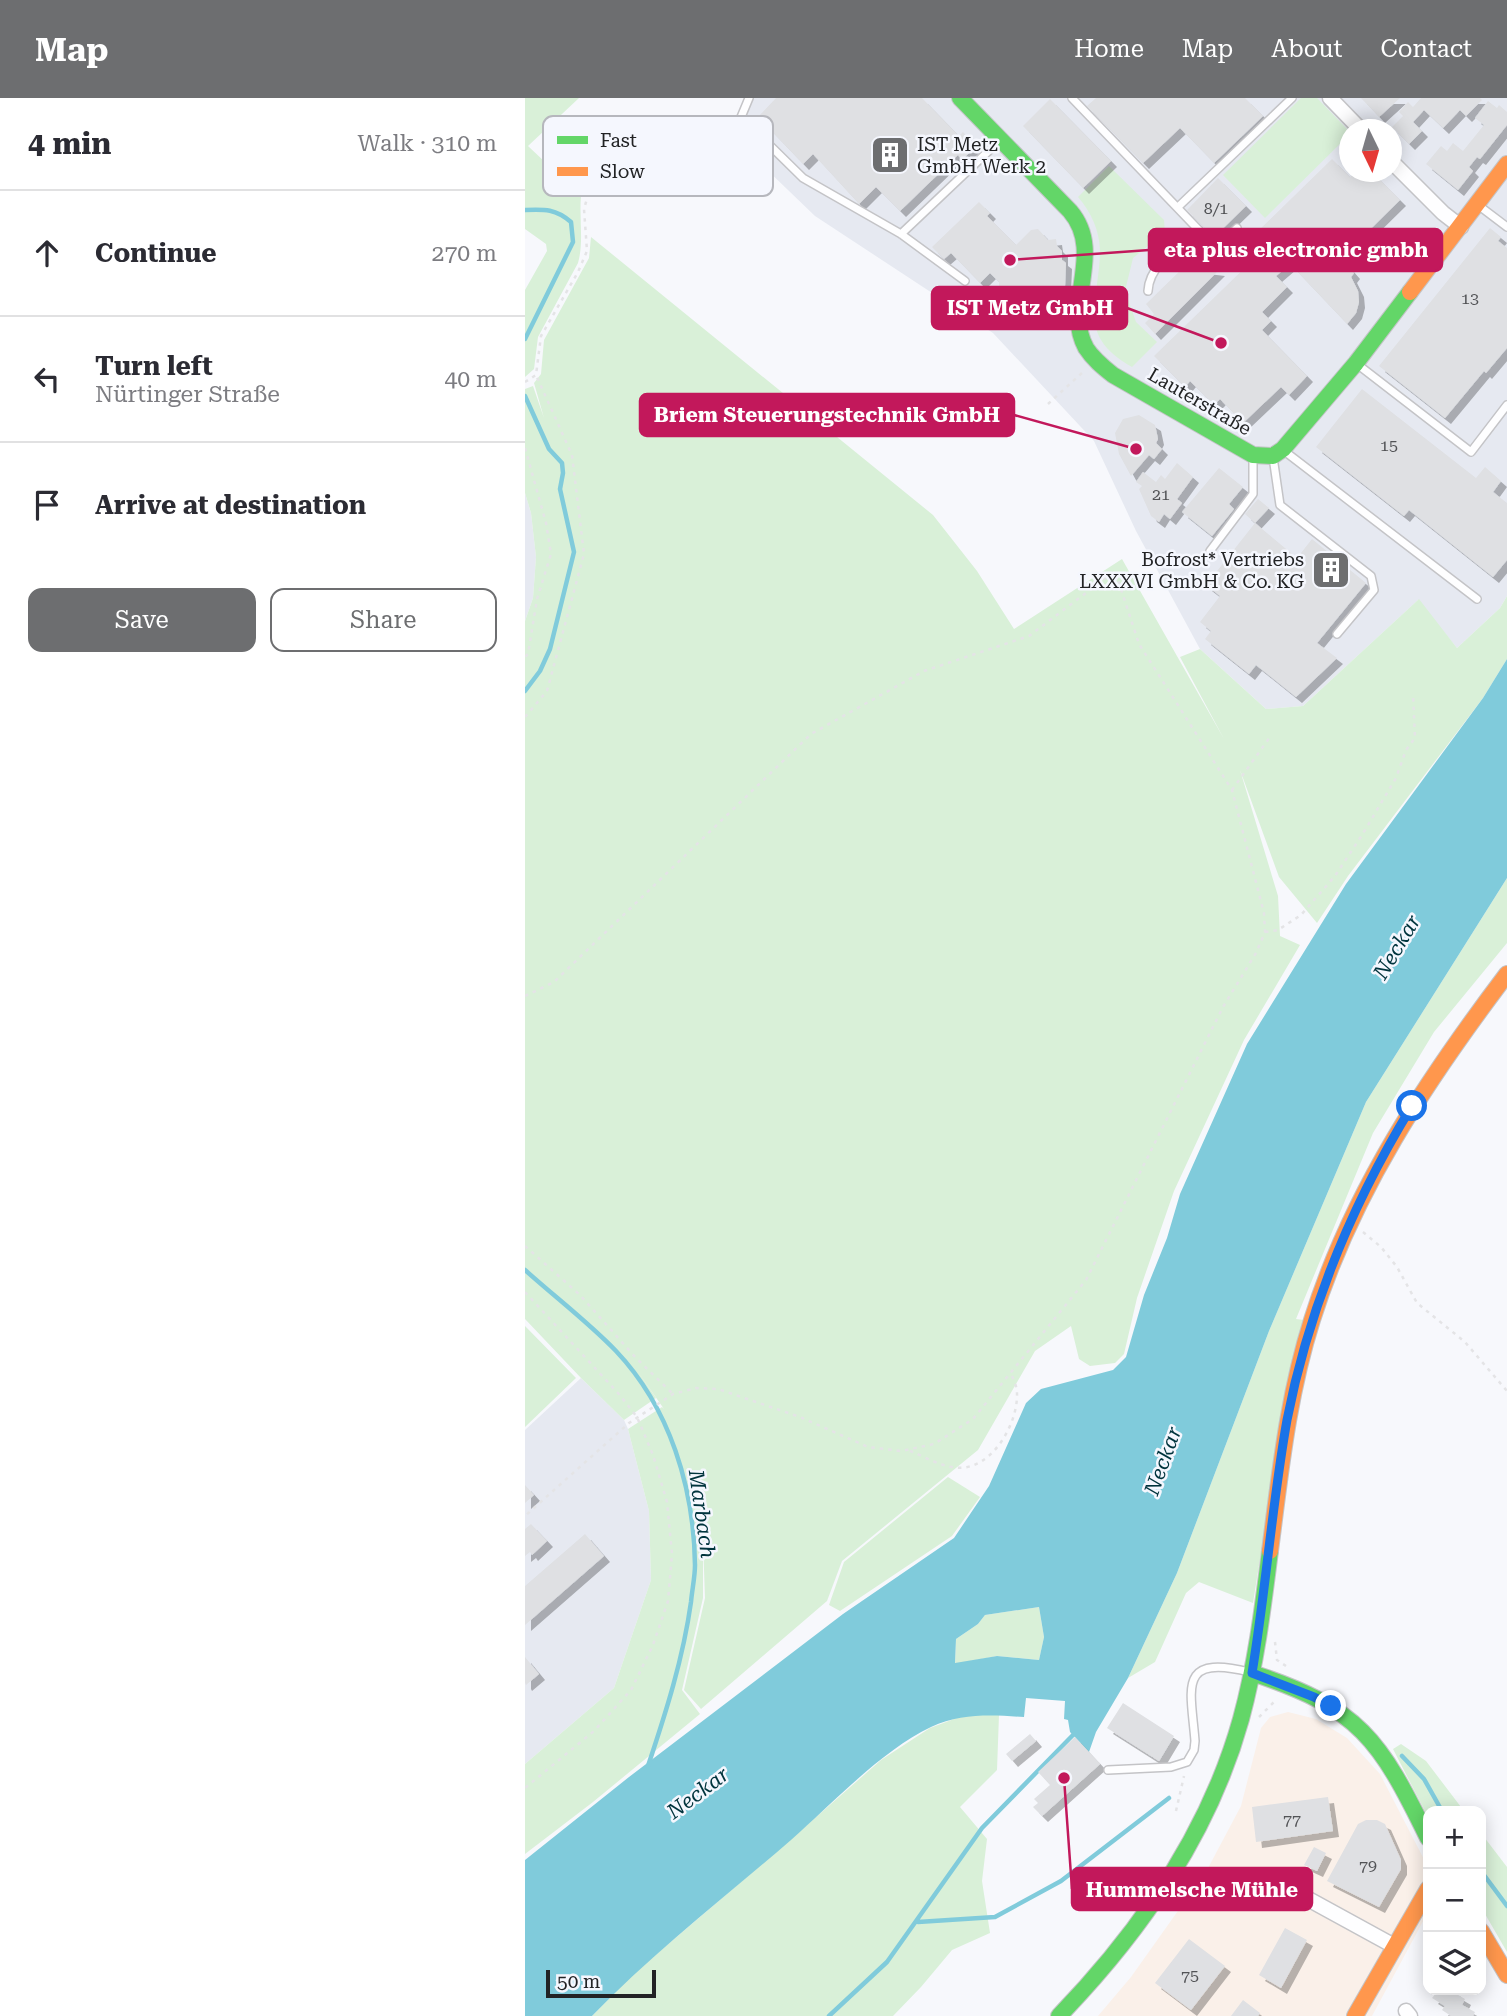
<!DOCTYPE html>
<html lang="en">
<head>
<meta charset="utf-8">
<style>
	:root { --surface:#fff; --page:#f2f2f3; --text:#2b2b33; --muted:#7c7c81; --line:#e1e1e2; --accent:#6d6e70 }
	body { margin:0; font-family:"Roboto Serif",serif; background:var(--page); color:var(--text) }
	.controls { position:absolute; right:21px; bottom:21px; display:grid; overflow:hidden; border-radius:14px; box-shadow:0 4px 18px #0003 }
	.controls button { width:63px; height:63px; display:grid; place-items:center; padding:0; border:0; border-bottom:2px solid var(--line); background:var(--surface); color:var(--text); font:35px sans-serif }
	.compass { position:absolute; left:814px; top:21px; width:63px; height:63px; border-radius:50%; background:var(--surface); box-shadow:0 4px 18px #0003; rotate:175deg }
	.scale { position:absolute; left:21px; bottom:18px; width:110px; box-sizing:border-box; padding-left:7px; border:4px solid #222325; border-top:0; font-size:19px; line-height:24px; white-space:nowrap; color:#222325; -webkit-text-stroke:5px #f5f7fe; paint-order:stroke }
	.stop { position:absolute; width:21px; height:21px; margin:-16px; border:5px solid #1a73e8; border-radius:50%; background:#fff }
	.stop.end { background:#1a73e8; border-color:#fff; box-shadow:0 2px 7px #0008 }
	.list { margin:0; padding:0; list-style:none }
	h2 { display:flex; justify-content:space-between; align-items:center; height:91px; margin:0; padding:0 28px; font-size:30px }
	h2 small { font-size:23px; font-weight:400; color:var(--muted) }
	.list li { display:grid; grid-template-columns:46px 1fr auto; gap:21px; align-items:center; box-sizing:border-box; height:126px; padding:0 28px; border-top:2px solid var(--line) }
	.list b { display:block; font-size:26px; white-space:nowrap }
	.list p { margin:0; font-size:23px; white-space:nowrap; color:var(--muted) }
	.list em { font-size:23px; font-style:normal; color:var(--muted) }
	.actions { display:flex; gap:14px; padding:21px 28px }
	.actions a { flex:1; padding:16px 0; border:2px solid var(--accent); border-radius:14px; text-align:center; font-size:24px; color:var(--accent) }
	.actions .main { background:var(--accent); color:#fff }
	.icon { flex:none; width:38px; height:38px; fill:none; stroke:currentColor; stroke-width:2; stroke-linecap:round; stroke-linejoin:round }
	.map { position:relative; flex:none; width:982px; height:1918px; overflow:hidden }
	header { display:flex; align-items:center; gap:42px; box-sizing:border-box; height:98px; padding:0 35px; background:var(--accent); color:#fff }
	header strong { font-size:33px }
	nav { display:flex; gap:38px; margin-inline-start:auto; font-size:24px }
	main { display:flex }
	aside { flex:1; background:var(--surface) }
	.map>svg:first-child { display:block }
</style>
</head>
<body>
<header>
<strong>Map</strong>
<nav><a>Home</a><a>Map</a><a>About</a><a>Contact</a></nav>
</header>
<main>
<aside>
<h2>4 min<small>Walk · 310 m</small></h2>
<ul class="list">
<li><svg class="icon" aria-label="ahead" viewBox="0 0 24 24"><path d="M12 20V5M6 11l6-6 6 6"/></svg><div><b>Continue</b></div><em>270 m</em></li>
<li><svg class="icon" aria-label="left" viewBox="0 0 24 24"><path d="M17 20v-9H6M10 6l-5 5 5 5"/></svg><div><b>Turn left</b><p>Nürtinger Straße</p></div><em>40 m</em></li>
<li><svg class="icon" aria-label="arrive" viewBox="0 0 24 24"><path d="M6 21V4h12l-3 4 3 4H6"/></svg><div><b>Arrive at destination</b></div></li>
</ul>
<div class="actions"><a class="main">Save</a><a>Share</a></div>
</aside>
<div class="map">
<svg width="982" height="1918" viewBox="0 0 982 1918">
	<defs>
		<filter id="shadow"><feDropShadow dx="6" dy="6" stdDeviation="0" flood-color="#0004"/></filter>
	</defs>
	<rect width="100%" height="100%" fill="#f7f8fc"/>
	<path fill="#e6e9f1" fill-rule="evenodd" d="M220,0H982V498L975,510L932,550L893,502L778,608L741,611L675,551L611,433L569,343L468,235L290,118L214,45ZM824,32H866V74H824Z
		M0,395L6,415L11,459L8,500L0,523Z
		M56,1280L99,1322L103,1331L124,1413L126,1482L89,1590L0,1666V1332Z"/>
	<path fill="#faf0e9" d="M763,1614L791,1621L822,1640L855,1676L903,1769V1814L847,1918H573L606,1879L682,1772L716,1708L736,1630L745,1619Z"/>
	<path fill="#d9f0d8" d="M0,0H54L3,48L56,98C54,121 59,144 53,165L13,239L9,271L0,279V192L22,153L21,146L0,131Z
		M776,0H792L824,33V37L740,120L698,77Z
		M584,68L639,122L640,134L608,160L600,193L611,224L632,244L607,269C550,237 574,205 575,154C575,133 566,114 553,99Z
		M66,139L408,417L452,473L489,531L597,461L699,641L655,559L675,551L741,611L778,608L894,501L932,550L975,510L982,498V561L958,600L823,778L792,825L754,779L715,672L753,798L755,838L775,847L719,942L649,1093L612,1200L599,1256L590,1265L565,1268L554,1261L546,1228L510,1253L453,1352L317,1463L302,1503L176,1611L159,1592L180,1500L178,1443V1500L157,1592L175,1616L68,1704L0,1756V1666L89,1590L126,1482L124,1413L103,1331L137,1309L139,1311L111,1271L131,1300L99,1322L56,1280L0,1221V523L8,500L11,459L6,415L0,395V291L8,288L19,320L9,285L16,276L19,242L64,160Z
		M982,780V845L909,934L848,1035L771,1221L779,1222L746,1392L728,1505L674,1484L661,1495L630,1564L603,1580L652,1475L744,1233L841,1004Z
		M0,1228L51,1280L0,1329Z
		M423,1379L455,1399L427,1438L315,1513L304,1507L319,1464Z
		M514,1509L519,1539L514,1562L472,1558L430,1566L431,1541L453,1526L460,1517Z
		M463,1616L474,1617L472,1672L435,1709L462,1741L457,1783L465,1835L427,1852L396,1889L368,1918H67L107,1877L265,1742L356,1662L405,1630L437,1618Z
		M876,1646L901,1663L939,1713H903V1719L868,1651Z
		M956,1735L982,1769V1854L956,1809Z"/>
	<path fill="#80cbdb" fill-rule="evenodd" d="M982,561V780L841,1004L744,1233L652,1475L603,1580L571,1634L564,1654L545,1634L543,1622L539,1621L540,1603L501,1600L499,1619C466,1617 437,1615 406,1629C357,1652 307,1706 266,1742C199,1800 129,1854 67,1918H0V1762L104,1679L318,1516L429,1440L464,1388L501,1305L516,1291L588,1272L601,1259L619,1197L642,1140L655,1096L722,946L821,786L958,600ZM514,1509L519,1539L514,1562L472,1558L430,1565L431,1541L453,1526L460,1517Z"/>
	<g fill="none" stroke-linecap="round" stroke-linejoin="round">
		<path stroke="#80cbdb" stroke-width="4.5" d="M0,112C20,111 31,111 46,124L48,144L0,241
			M0,298L24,351L37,365L38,375L35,391L49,454L25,551L15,573L0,593
			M0,1172C30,1199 63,1224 91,1253C145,1310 169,1390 170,1467C170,1479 167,1492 166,1504C158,1561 141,1614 123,1668
			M877,1658L899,1681L917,1713
			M956,1773L982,1808
			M393,1824L470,1819L536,1783L644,1700
			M304,1918L362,1864L457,1730L548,1637"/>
	</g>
	<path fill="#dfe0e3" filter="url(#shadow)" d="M251,0H397L434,38L438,34L451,48L437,62L433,57L375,113L351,89L334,106L288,56L278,66L233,19Z
		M571,0H720L738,18L689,65L655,30L618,65L562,8Z
		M836,0H875L854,19Z
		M896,0H955L957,2L941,18L935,12L918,30L899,12L888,24L897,33L884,46L867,29L878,18L874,14L883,4L888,9Z
		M525,1L586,63L558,90L498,28Z
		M963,3L972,10L974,7L982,14V27L955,61L952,59L944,69L948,73L933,92L901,66L916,48L922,53L928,45L938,53L959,27L950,20Z
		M807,61L825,79L831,74H847L875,102L816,160L829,175L826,179L833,193L834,204L831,215L822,226L765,166L751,178L762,189L737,214L746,223L737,232L782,278L764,297L756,289L718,325L695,301L689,307L665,283L660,289L629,258L732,158L737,163L749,151L733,133Z
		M693,80L721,108L689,139L662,112Z
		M454,104L465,115L462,118L491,147L506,132L513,131L523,142L531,141L532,148L537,153V162L541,165L540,188H531L532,205L517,219H507L498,210H489L474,196V184L465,175L455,185L426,155L419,161L407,149Z
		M965,130L976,139L973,143L982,150V250L961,275L959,273L920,320L854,268Z
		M664,164L673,173L677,170L694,172L630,236L620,225L629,216L621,206Z
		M837,291L951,380L960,369L976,383L968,394L982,405V462L968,479L884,412L879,418L791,349Z
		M614,317L630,327L633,341L631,345L637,351L629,361L624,357L606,378L594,356L590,335L598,321Z
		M652,365L668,379L652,401L657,405L645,421L639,416L634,424L626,418L614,391L617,388L611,384L618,374L631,384L636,377L640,381Z
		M694,370L718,389L704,406L709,411L687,438L657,414Z
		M733,401L744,410L730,425L720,416Z
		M730,425L772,460L787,441L841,485L792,545L812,560L771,599L731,567L724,576L680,541L686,533L675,524L695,498L681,487Z
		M0,1387L9,1397L0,1405Z
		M6,1426L22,1443L7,1457L5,1454L0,1458V1431Z
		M60,1436L79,1458L0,1527V1488Z
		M0,1559L14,1576L1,1587L0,1585Z
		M598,1605L649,1638L634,1663L582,1630Z
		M505,1636L511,1643L487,1663L481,1656Z
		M550,1639L575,1666L517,1718L508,1709L513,1705L509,1701L525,1687L513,1674Z
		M803,1699L808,1733L731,1744L727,1709Z
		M841,1722H852L860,1726L876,1762V1771L854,1809L802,1783L833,1726Z
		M789,1749L801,1755L792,1773L779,1767Z
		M760,1830L782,1842L756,1890L734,1877Z
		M664,1841L700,1868L666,1912L630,1885Z
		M906,1892H930L928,1894L940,1901L937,1907L950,1914L948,1918H926L917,1912L920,1908L907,1900L911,1895Z
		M718,1902L735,1915L733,1918H706Z"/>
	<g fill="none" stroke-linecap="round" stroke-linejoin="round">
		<defs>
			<path id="lane" d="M547,0L691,150L712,130
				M216,19L278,80L376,136L440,183
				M204,48L224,0
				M953,107L982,129
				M653,109L767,0
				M376,136L473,44
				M623,193C624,166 655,148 674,132
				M832,266L946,354L982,307
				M758,352L952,501
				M748,359L755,407L846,478L849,492L812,536
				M685,453L728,396V358
				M583,1672L646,1669L662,1664L669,1652L670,1643C666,1591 652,1556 724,1574"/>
			<path id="street" d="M805,0L836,32
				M866,63L918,115L936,129
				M774,1796L869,1848
				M881,1913L885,1918"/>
			<path id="fast" d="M435,0L545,113C581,155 537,207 561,250C568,261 578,269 588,277L728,357L748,358L758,351L831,265L885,194
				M727,1575C835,1610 855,1642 903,1740
				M534,1918C616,1833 684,1736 716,1621C731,1566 738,1509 745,1453"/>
			<path id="slow" d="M885,194L982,66
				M745,1453C755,1376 763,1297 787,1222C827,1094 901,983 982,876
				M956,1833L982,1877
				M830,1918L903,1791"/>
		</defs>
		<use href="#lane" stroke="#c4c4c7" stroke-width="10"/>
		<use href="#street" stroke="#c4c4c7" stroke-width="17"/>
		<use href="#fast" stroke="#c4c4c7" stroke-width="18"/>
		<use href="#slow" stroke="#c4c4c7" stroke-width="18"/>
		<path stroke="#e4e4e6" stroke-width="2.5" stroke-dasharray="3.5 5" stroke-linecap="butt" d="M0,284L11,277L16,238L53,174L62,153L59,111L65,90L76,78L92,70L194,50
			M523,306L558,274
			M0,350L21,425L26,456L12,501L3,556L0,559
			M0,619L22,593L59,456L47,357L11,277
			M707,692L745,639
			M740,834L753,832L776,817L810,778L837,737L871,680L881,652L890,640L888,596
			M0,898L29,884L286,636L399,573L504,538L590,473L614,546L707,692L739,815L740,834L731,855L698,909L561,1182L448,1321L409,1346L376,1353L343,1349L275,1319L193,1291L171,1290L148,1296L104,1325L0,1418
			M838,1134L856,1149L872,1169L892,1205L940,1244L982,1293
			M0,1148L55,1197L111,1260L148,1296
			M0,1194L93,1295L112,1319L128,1357L142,1404L147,1456L143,1503L128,1547L106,1592L69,1633L0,1690
			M385,1353C403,1360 426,1375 446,1368C473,1360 493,1322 492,1295C492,1288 488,1281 486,1275
			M750,1544L752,1562L761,1568
			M734,1619L751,1602
			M651,1713L659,1678"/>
		<use href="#lane" stroke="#fefeff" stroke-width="7"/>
		<use href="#street" stroke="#fefeff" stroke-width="14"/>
		<use href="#fast" stroke="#63d668" stroke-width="16"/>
		<use href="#slow" stroke="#ff974d" stroke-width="16"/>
	</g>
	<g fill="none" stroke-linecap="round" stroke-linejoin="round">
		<path stroke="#1a73e8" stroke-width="9" d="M806,1608L789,1599L727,1575C741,1491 747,1406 762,1322C784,1209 827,1106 887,1008"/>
	</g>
	<defs>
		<symbol id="building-square" viewBox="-11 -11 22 22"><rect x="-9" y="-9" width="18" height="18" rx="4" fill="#6d6e70" stroke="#f5f7fe"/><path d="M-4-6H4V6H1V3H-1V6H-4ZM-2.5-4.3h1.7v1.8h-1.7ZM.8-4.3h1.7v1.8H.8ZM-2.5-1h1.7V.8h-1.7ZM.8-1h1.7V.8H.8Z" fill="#fff"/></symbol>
	</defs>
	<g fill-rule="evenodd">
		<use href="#building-square" x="343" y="35" width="44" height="44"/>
		<use href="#building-square" x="784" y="450" width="44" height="44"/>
	</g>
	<g text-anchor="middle" stroke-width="5" stroke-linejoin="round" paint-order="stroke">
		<g font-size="16" fill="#525356">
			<text x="691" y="116">8/1</text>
			<text x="945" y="206">13</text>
			<text x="864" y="353">15</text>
			<text x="636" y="402">21</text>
			<text x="767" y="1727">77</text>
			<text x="843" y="1773">79</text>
			<text x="665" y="1883">75</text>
		</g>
		<g font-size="19" fill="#222325" stroke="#f5f7fe" text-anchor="start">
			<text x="392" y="53">IST Metz<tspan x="392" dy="22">GmbH Werk 2</tspan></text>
			<text x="779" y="468" text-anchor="end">Bofrost* Vertriebs<tspan x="779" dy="22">LXXXVI GmbH &amp; Co. KG</tspan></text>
		</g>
		<g font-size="19" fill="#222325" stroke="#f5f7fe">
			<text transform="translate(675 303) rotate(30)" y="7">Lauterstraße</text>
		</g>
		<g font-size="21" font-style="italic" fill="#00343d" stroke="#f5f7fe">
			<text transform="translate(872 849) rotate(-59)" y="7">Neckar</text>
			<text transform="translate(638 1363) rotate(-70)" y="7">Neckar</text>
			<text transform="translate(177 1416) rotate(82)" y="7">Marbach</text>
			<text transform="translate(173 1695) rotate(-37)" y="7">Neckar</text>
		</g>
	</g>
	<rect x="18" y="18" width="230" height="80" rx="10" fill="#f5f7fe" stroke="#b6b7bd" stroke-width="2"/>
	<rect x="32" y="38" width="31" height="8" fill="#63d668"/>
	<rect x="32" y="69" width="31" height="9" fill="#ff974d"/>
	<g font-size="19" fill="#222325">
		<text x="75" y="49">Fast</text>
		<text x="75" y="80">Slow</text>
	</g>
	<path fill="none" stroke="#c2185b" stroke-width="2.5" d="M485 162L624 152M696 245L602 210M611 351L489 317M539 1680L547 1791"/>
	<g fill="#c2185b" stroke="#f5f7fe" stroke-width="2.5">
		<circle cx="485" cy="162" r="7"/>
		<circle cx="696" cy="245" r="7"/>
		<circle cx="611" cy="351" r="7"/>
		<circle cx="539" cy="1680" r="7"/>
	</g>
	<g fill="#c2185b" stroke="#c2185b" stroke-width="2.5">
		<rect x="624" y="131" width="293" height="42" rx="7"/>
		<rect x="407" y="189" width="195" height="42" rx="7"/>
		<rect x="115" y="296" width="374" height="42" rx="7"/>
		<rect x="547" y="1770" width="240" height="42" rx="7"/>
	</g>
	<g font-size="21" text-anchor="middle" font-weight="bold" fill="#fff">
		<text x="771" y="159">eta plus electronic gmbh</text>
		<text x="505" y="217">IST Metz GmbH</text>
		<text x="302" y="324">Briem Steuerungstechnik GmbH</text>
		<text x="667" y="1799">Hummelsche Mühle</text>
	</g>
</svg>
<div class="controls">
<button>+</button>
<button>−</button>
<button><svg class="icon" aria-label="layers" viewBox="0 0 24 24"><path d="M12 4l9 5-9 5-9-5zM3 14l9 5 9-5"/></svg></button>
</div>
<svg class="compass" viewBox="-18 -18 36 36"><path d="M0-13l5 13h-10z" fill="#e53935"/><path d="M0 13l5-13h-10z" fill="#7c7c81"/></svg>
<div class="scale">50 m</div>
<div class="stop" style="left:887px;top:1008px"></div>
<div class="stop end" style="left:806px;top:1608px"></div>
</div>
</main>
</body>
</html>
